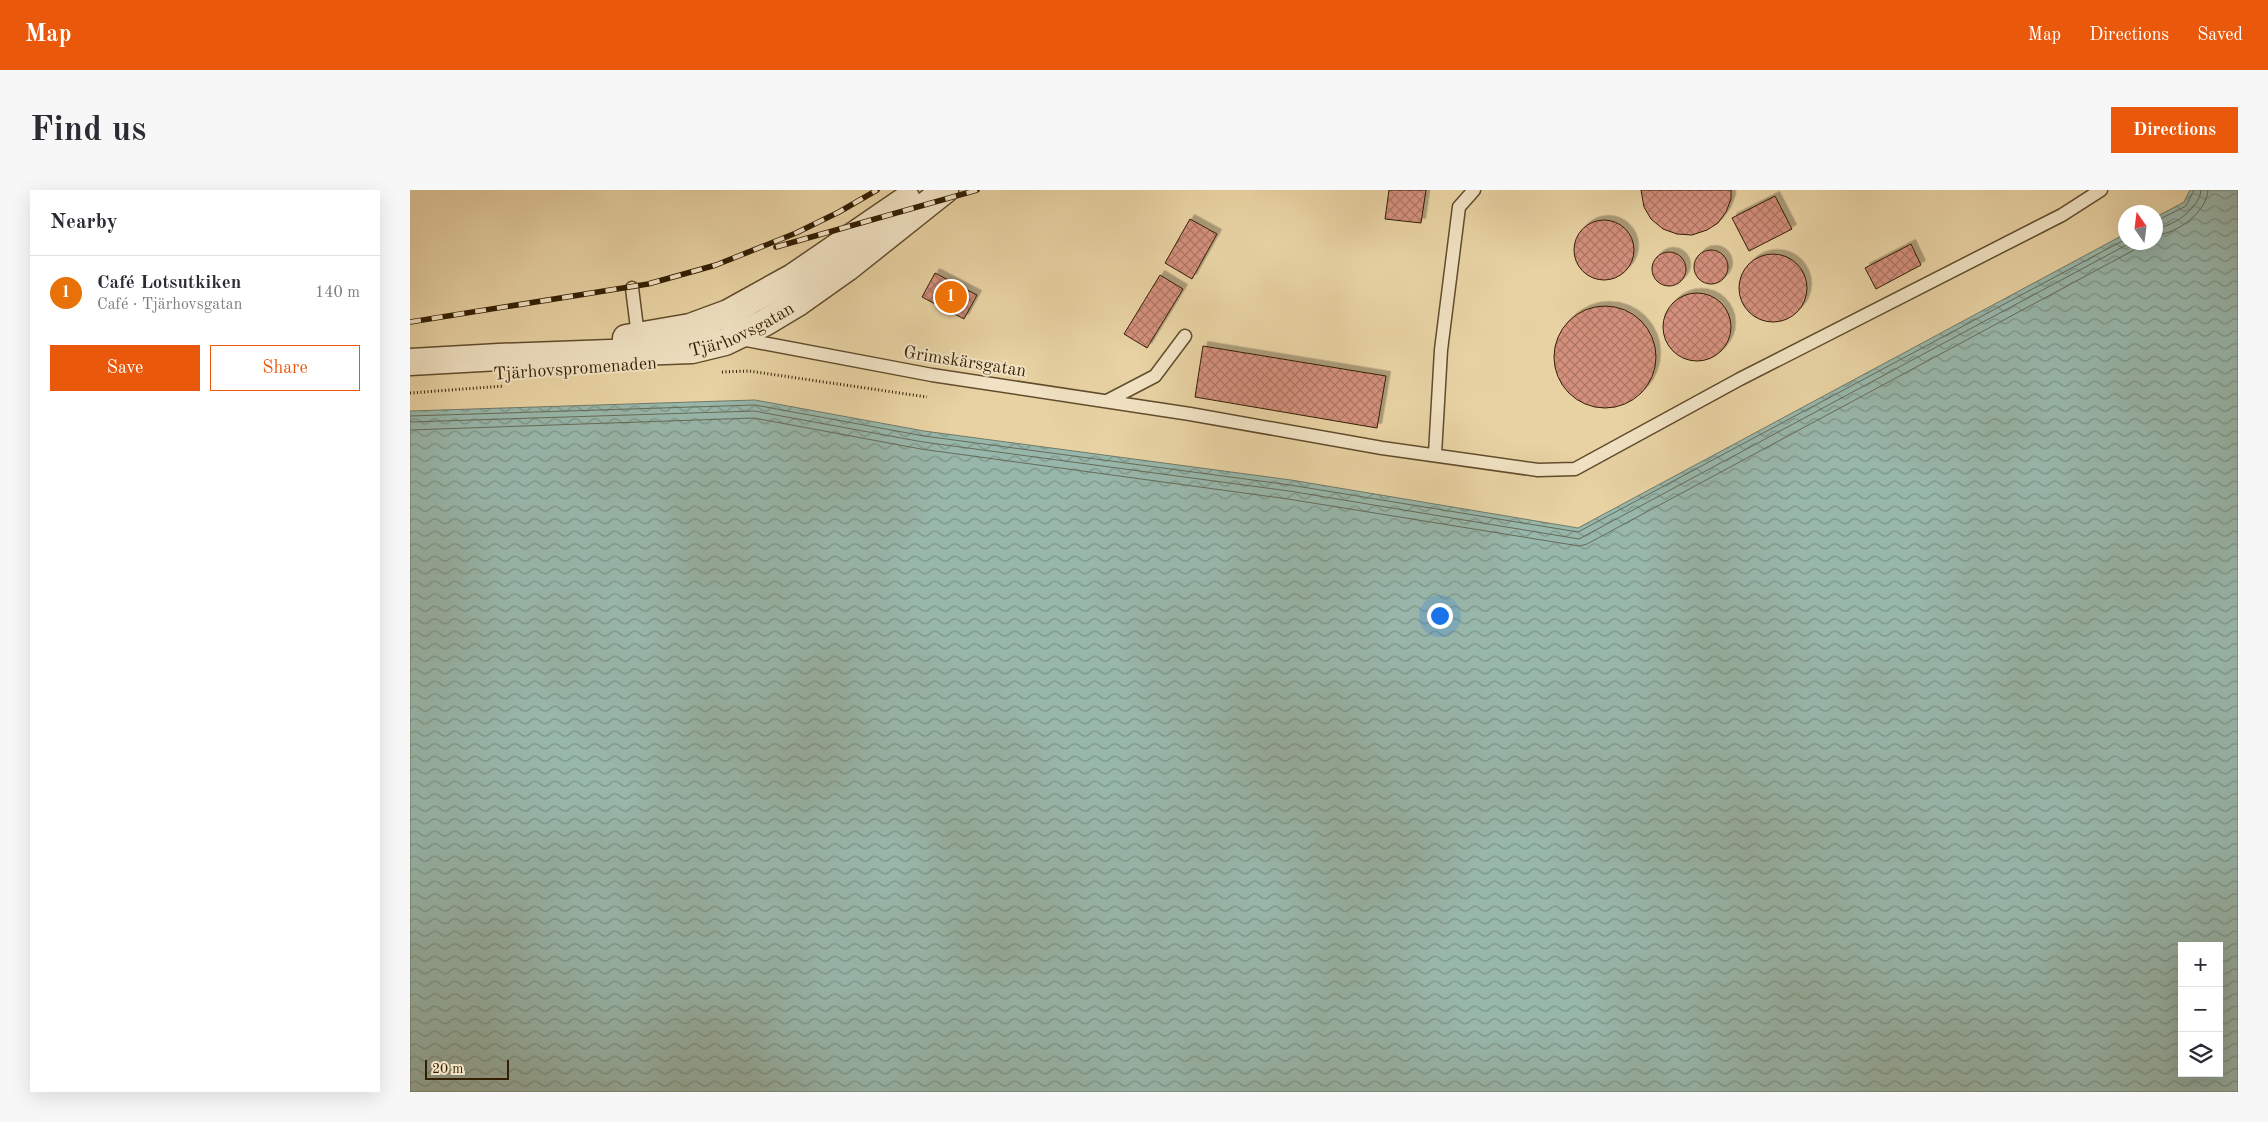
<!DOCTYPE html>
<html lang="en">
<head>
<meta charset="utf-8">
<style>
	:root { --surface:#fff; --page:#f7f7f7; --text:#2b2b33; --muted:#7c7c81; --line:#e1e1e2; --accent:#ea580c }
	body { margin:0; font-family:"Old Standard TT",serif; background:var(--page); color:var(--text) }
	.controls { position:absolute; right:15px; bottom:15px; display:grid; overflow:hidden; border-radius:0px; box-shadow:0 5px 20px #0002 }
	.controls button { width:45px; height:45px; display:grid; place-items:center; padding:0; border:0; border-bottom:1px solid var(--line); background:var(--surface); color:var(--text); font:25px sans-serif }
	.compass { position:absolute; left:1708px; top:15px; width:45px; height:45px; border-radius:50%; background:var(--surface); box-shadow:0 5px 20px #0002; rotate:346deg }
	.scale { position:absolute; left:15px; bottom:12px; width:84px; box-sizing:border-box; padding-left:5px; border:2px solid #341f04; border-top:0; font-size:14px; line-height:18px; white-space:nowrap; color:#341f04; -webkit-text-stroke:4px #f0e2c3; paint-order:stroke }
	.you { position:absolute; left:1029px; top:425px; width:18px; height:18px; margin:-12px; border:4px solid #fff; border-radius:50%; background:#1a73e8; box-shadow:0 0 0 8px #1a73e833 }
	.badge { display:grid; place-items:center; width:32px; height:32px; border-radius:50%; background:var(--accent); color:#fff; font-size:16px; font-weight:700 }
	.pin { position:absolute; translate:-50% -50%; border:2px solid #fff; box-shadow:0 1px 5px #0006 }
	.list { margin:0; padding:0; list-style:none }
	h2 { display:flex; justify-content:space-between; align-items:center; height:65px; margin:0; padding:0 20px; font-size:21px }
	h2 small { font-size:16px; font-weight:400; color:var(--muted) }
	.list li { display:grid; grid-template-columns:32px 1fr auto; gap:15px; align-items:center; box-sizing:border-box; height:75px; padding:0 20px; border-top:1px solid var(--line) }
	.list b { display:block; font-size:19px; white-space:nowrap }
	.list p { margin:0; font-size:16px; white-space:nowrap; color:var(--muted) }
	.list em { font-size:16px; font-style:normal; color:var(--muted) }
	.actions { display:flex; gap:10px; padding:15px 20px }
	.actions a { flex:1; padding:11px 0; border:1px solid var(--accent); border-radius:0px; text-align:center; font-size:18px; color:var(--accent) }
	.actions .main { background:var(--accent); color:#fff }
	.icon { flex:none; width:28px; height:28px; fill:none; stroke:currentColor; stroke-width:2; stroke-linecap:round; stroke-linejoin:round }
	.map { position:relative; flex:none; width:1828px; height:902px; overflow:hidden; border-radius:0px }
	header { display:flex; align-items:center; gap:30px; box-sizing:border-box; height:70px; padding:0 25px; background:var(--accent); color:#fff }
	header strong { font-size:24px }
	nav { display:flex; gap:28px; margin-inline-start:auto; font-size:18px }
	.intro { display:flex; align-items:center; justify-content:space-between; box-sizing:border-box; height:120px; padding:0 30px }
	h1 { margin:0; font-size:35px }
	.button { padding:12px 22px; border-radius:0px; background:var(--accent); color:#fff; font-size:18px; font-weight:700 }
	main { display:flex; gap:30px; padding:0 30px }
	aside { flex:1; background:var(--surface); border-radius:0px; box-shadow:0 5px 20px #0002 }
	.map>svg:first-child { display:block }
</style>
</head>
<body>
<header>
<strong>Map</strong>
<nav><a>Map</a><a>Directions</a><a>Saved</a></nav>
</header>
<div class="intro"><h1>Find us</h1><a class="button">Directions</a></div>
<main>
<aside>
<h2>Nearby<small></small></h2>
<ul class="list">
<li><span class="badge" style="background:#e8710a">1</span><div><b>Café Lotsutkiken</b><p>Café · Tjärhovsgatan</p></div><em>140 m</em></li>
</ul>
<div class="actions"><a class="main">Save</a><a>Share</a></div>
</aside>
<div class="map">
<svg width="1828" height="902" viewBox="0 0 1828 902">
	<defs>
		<pattern id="water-waves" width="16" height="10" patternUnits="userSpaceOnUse" patternTransform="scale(1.25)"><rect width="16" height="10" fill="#98b7ab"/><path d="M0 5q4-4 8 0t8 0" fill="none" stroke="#7d9489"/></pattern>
		<pattern id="building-cross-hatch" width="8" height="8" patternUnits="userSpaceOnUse" patternTransform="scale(1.25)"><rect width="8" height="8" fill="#d4907d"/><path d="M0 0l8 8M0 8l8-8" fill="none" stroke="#ad7564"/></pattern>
		<filter id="shadow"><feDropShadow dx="4.5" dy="-4.5" stdDeviation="0" flood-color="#0004"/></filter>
	</defs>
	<rect width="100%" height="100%" fill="#e8d2a3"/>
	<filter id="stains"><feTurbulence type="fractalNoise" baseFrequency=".004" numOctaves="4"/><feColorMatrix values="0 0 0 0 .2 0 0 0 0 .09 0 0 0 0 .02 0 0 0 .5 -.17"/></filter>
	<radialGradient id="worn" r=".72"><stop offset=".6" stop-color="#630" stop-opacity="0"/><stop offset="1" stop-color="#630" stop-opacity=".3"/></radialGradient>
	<path fill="url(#water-waves)" stroke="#707a68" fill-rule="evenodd" d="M1780,0H1828V902H0V221L345,210L514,241L881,290L1168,338L1715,44L1716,52H1746V27L1774,12ZM1772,756H1809V883H1772Z"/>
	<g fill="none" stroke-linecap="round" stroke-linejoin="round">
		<path stroke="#666b58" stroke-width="1" d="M1746,31L1776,16L1784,0
			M1746,38C1763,37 1790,18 1791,0
			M1746,45C1767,44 1797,22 1798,0
			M0,226L345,215L514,246L880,295L1168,342L1716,49
			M0,232L344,221L513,252L879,301L1169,349L1722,52
			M0,240L344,228L511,259L878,309L1169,356L1177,354L1724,60L1732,52"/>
	</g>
	<path fill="url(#building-cross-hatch)" stroke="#341f04" filter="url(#shadow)" d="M979,0H1016L1011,33L975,29Z
		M1231,0H1321V9L1316,22L1308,33L1297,40L1282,45L1267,44L1253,39L1241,29L1234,17Z
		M1365,6L1382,39L1339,61L1322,28Z
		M780,29L807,44L782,89L755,73Z
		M1164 60a30 30 0 1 1 60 0a30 30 0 1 1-60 0Z
		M1501,54L1511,75L1466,99L1455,78Z
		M1284 77a17 17 0 1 1 34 0a17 17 0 1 1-34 0Z
		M1242 79a17 17 0 1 1 34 0a17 17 0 1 1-34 0Z
		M1329 98a34 34 0 1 1 68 0a34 34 0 1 1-68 0Z
		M525,83L567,105L554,129L512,107Z
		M750,85L773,99L737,158L714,144Z
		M1253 137a34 34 0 1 1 68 0a34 34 0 1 1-68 0Z
		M1144 167a51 51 0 1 1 102 0a51 51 0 1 1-102 0Z
		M793,156L976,186L967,238L785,207Z"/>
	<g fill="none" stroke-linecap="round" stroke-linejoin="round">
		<defs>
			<path id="lane" d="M222,98L228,146
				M331,149L522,185L780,224L972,258L1128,280L1165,279L1330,189L1652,25L1691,0
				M697,211L745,186L775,146
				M1025,264L1031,160L1049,17L1064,0"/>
			<g id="street">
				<path d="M216,148L280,137L318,123L383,87L497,9"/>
				<path id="s1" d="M0,172L89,167L282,160L315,152L354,133L389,112L437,78L535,0"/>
			</g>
		</defs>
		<use href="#lane" stroke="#614c2c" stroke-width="15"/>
		<use href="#street" stroke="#614c2c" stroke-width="29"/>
		<path stroke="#341f04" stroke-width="3" stroke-dasharray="1 2.5" stroke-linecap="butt" d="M312,182L339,181L517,207
			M0,203L94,196"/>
		<use href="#lane" stroke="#f0e2c3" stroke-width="12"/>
		<use href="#street" stroke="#f0e2c3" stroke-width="26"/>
		<defs>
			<path id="rail" d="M366,57L567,0
				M0,132L238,94L306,75L386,43L429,22L467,0"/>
		</defs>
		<use href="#rail" stroke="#341f04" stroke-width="5.5"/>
		<use href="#rail" stroke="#f0e2c3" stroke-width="4" stroke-dasharray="11" stroke-linecap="butt"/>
	</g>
	<g text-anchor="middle" stroke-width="4" stroke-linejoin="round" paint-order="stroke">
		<g font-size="18" fill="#341f04" stroke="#f0e2c3">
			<text dy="6" stroke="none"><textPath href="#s1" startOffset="336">Tjärhovsgatan</textPath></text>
			<text transform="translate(555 171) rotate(9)" y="6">Grimskärsgatan</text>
			<text transform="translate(165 178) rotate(-4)" y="6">Tjärhovspromenaden</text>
		</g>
	</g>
	<rect width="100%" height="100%" filter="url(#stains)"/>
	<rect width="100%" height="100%" fill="url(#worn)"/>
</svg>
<div class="controls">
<button>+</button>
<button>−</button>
<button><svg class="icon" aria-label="layers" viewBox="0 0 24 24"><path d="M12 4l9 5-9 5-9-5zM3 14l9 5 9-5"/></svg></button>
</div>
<svg class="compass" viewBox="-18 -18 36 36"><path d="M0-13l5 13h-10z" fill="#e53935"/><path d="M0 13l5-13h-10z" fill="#7c7c81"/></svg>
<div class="scale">20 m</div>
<div class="you"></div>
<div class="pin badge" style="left:541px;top:107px;background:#e8710a">1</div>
</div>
</main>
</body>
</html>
